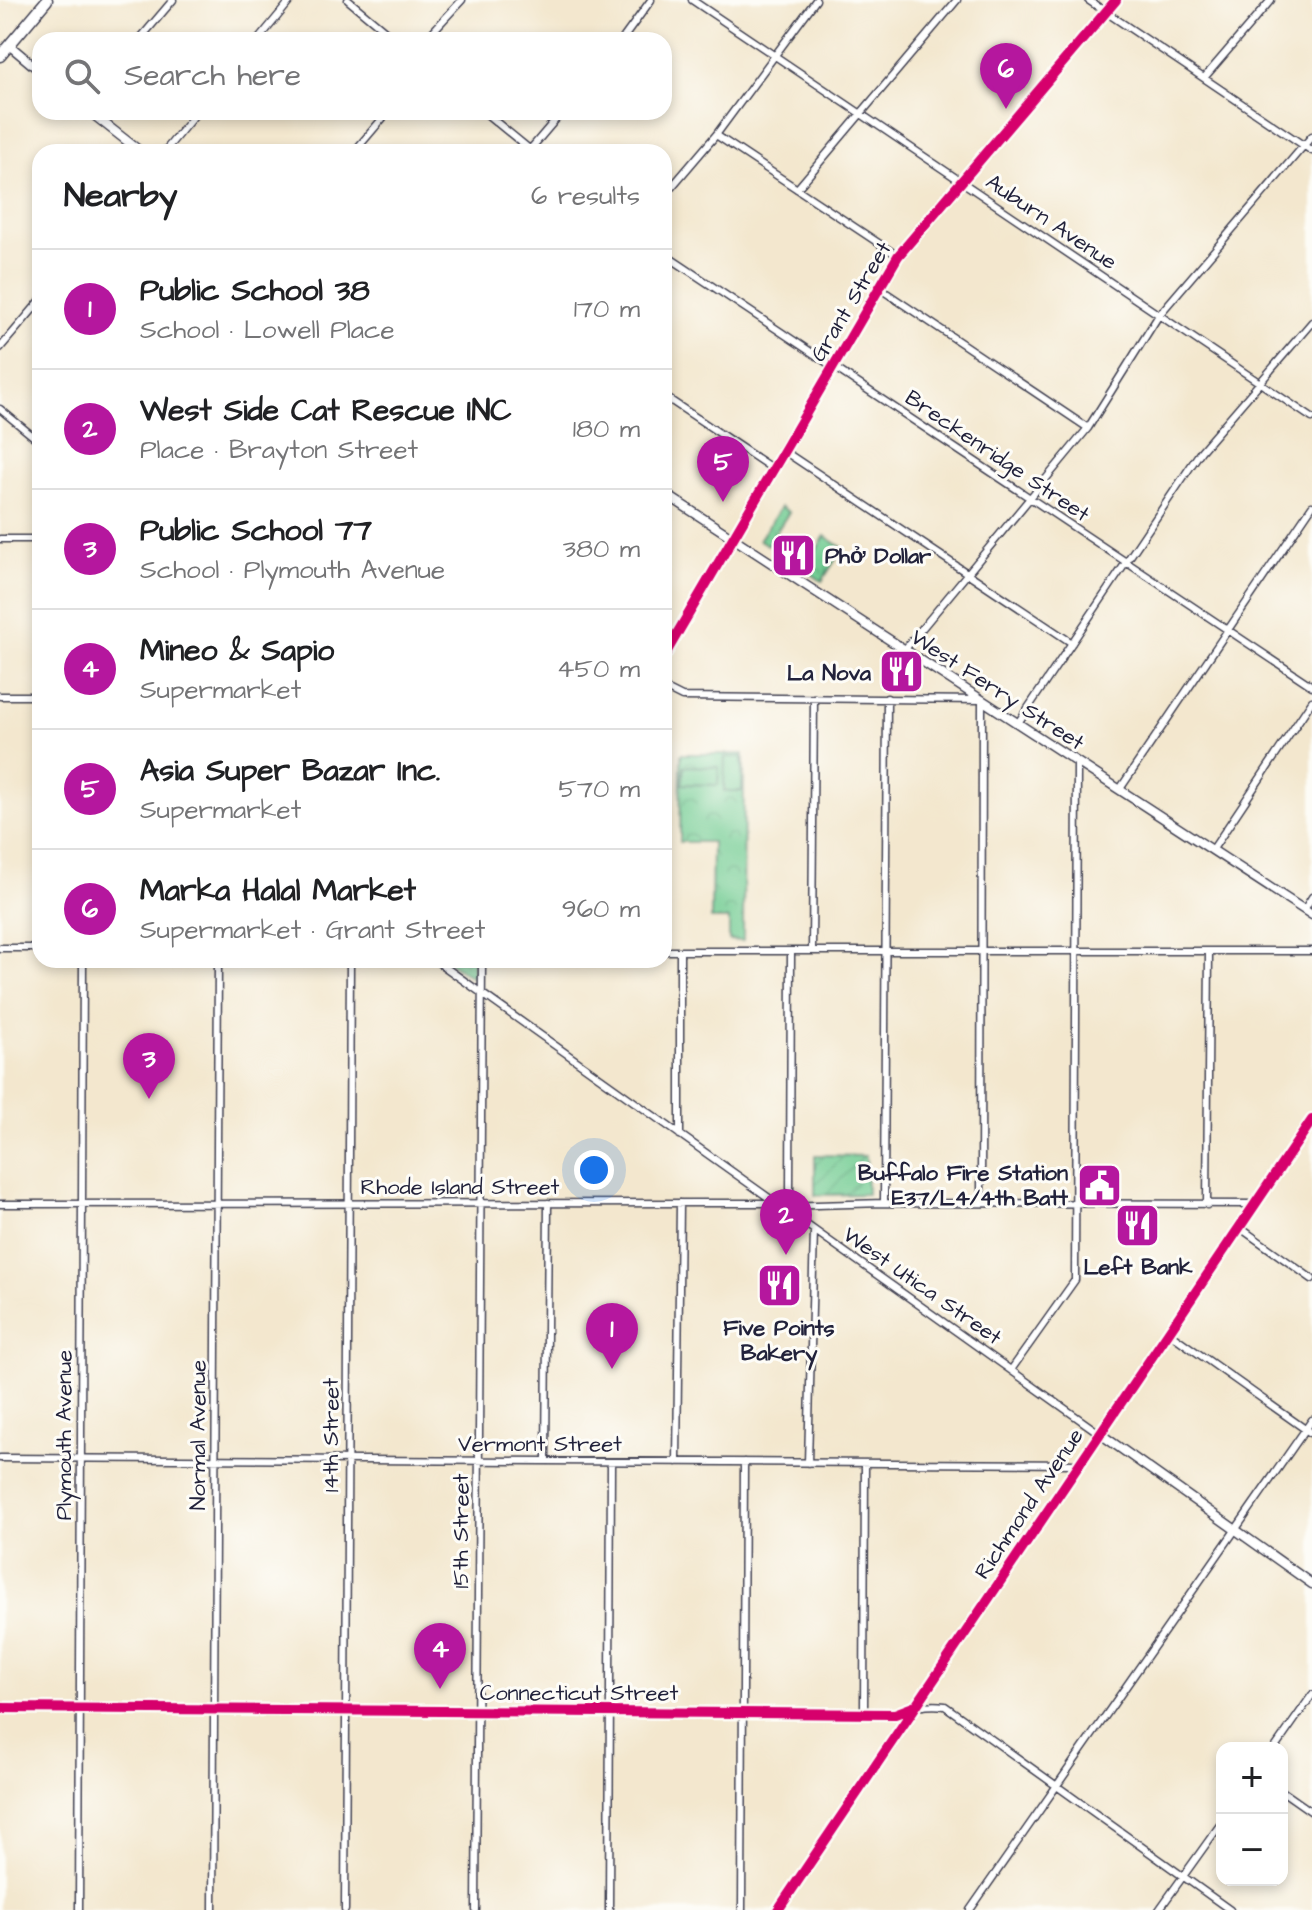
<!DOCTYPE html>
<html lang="en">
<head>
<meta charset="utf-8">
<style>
	:root { --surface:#fff; --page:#f6f6f6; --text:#202124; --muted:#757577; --line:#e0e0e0; --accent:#b5179e }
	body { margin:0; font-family:"Architects Daughter",sans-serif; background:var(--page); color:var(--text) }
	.controls { position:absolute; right:24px; bottom:24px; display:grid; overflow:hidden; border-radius:16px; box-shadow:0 4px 12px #0003 }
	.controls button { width:72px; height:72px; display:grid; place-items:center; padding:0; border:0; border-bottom:2px solid var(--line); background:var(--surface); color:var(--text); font:40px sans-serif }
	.you { position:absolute; left:594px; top:1170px; width:28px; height:28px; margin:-20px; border:6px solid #fff; border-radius:50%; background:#1a73e8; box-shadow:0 0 0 12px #1a73e833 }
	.badge { display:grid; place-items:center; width:52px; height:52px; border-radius:50%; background:var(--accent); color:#fff; font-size:26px; font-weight:700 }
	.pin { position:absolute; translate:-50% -66px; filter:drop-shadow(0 2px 4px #0008) }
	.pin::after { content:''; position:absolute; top:42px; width:28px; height:24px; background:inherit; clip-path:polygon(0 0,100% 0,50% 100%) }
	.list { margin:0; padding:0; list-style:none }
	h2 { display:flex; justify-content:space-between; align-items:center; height:104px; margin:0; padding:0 32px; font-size:34px }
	h2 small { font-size:26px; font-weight:400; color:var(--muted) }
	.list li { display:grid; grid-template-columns:52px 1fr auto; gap:24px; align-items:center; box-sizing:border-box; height:120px; padding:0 32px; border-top:2px solid var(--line) }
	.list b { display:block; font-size:30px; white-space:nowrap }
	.list p { margin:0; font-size:26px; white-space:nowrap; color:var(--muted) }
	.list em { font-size:26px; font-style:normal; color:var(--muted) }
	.icon { flex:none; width:44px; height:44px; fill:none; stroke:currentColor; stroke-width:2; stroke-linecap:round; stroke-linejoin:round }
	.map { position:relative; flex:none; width:1312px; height:1910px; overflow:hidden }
	.search { position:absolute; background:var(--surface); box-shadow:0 4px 12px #0003; left:32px; top:32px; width:640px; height:88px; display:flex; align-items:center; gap:20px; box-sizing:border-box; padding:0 28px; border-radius:24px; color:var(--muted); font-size:30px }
	.panel { position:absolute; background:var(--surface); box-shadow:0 4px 12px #0003; left:32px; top:144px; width:640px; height:824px; border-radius:24px }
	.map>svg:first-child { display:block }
</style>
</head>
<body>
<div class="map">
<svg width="1312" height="1910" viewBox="0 0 1312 1910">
	<defs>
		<pattern id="grass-tufts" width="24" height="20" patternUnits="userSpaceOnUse" patternTransform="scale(2)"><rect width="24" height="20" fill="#72cc93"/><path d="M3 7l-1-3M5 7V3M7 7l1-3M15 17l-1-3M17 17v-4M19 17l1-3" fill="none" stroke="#62af80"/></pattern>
		<pattern id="park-crowns" width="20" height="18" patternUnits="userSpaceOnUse" patternTransform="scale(2)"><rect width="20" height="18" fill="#72cc93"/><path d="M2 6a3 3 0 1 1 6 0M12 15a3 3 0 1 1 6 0" fill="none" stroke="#62af80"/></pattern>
		<pattern id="garden-furrows" width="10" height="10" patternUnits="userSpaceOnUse" patternTransform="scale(2)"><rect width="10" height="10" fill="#72cc93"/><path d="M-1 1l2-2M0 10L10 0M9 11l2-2" fill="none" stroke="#62af80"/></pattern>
	</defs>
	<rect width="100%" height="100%" fill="#fdfcf7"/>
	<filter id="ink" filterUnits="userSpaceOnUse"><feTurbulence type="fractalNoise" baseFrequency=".0125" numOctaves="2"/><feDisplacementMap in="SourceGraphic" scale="16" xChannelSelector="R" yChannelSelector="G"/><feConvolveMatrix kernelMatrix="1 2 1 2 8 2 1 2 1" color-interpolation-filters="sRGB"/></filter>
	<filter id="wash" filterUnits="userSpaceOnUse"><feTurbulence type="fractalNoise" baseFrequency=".006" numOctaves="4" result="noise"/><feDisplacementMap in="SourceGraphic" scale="32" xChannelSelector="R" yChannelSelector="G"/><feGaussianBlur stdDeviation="1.8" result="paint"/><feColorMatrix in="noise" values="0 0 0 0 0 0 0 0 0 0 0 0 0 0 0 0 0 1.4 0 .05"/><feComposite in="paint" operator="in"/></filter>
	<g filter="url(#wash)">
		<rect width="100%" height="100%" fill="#f3e7ce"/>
		<path fill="url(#grass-tufts)" stroke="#4a7767" stroke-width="2" d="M781,507L789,512L768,545L759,540Z
			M825,536L843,548L822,581L804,569Z"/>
		<path fill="url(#park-crowns)" stroke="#4a7767" stroke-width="2" d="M681,754H744L743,941L729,940V919H711L712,842H680Z
			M445,960H473V978Z"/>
		<path fill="url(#garden-furrows)" stroke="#4a7767" stroke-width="2" d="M815,1155L866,1156L867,1194L815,1195Z"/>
		<path fill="#72cc93" stroke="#4a7767" stroke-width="2" d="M725,757H742V791H724Z
			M684,766L719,767L718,785L682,784Z"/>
	</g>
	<g filter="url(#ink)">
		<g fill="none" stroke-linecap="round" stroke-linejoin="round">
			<defs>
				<path id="minor" d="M348,0L396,40
					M692,0L1312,418
					M1088,0L1312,151
					M139,40L173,0
					M258,40L291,0
					M425,40L462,0
					M622,40L651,0
					M1204,78L1271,0
					M484,112L533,152
					M716,135L898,256
					M164,152L197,112
					M354,152L388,112
					M528,152L562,112
					M797,189L957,0
					M664,196L716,135L816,0
					M664,254L1312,686
					M879,288L1088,428
					M0,348L40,301
					M664,396L773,469
					M0,409L40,442
					M784,451L1072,643
					M0,539H40
					M905,649L1088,428L1159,315L1312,136
					M664,656L733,538
					M664,688L682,697L982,700L981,1203
					M0,696H40
					M1018,723L1201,451L1312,322
					M1120,789L1312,506
					M1213,849L1312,701
					M1304,910L1312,897
					M0,948H40
					M664,951H1312
					M812,951L814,698
					M435,960L1099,1433
					M680,1135V951
					M884,1203L887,698
					M0,1204L722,1203H768L783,1206L884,1203L1255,1204
					M1207,1205L1209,952
					M783,1206L790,1196L791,951
					M1239,1227L1312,1279
					M1168,1332L1312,1434
					M1011,1370L1075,1280L1077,762
					M0,1458L1079,1464
					M546,1461L548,1203
					M677,1462L680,1203
					M808,1463L814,1230
					M0,1708L895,1714C912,1708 926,1703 945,1706L1230,1910
					M864,1714L865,1463
					M1275,1748L1312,1695
					M1282,1791L1312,1812
					M79,1910L83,960
					M213,1910L218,960
					M345,1910L350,960
					M476,1910L482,960
					M609,1910L611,1462
					M742,1910L744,1462
					M970,1910L1312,1420
					M1159,1910L1222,1822"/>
				<path id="tertiary" d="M9,45L40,71
					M90,112L141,152
					M664,493L1312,915
					M733,538L898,256L1116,0
					M1099,1433L1312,1584
					M778,1910L1312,1120"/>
				<path id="primary" d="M0,56L47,0"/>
			</defs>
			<use href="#minor" stroke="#414051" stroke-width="9"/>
			<use href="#tertiary" stroke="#414051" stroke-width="11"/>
			<use href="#primary" stroke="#414051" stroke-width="13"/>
			<use href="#minor" stroke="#fff" stroke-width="6"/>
			<use href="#tertiary" stroke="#fff" stroke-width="8"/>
			<use href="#primary" stroke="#fff" stroke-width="10"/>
			<defs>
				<path id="cycleway" d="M664,656L898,256L1116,0
					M0,1708L895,1714L916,1706
					M778,1910L1312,1120"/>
			</defs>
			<use href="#cycleway" stroke="#fdfcf7" stroke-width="15"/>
			<use href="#cycleway" stroke="#d6006c" stroke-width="10"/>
		</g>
	</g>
	<defs>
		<symbol id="restaurant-square" viewBox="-11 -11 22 22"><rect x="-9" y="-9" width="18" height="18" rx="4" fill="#b5179e" stroke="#fdfcf7"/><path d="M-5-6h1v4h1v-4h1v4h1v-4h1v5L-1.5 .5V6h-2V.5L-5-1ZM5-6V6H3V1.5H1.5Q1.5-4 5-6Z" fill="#fff"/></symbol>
		<symbol id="civic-square" viewBox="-11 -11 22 22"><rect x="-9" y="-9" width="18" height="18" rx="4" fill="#b5179e" stroke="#fdfcf7"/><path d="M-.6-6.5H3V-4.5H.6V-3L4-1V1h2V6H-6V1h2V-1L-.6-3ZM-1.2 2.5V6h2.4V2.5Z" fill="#fff"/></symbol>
	</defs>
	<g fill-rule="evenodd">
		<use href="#restaurant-square" x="768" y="530" width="51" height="51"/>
		<use href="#restaurant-square" x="876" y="646" width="51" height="51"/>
		<use href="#civic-square" x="1074" y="1160" width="51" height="51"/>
		<use href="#restaurant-square" x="1112" y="1200" width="51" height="51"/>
		<use href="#restaurant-square" x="754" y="1260" width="51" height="51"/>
	</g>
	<g text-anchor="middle" stroke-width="6" stroke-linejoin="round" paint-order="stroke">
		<g font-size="22" fill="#22223b" stroke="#fdfcf7">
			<text transform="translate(1052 221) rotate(34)" y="8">Auburn Avenue</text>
			<text transform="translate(850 301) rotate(-59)" y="8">Grant Street</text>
			<text transform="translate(998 455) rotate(34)" y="8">Breckenridge Street</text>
			<text transform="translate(998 689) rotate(33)" y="8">West Ferry Street</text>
			<text x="460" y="1194">Rhode Island Street</text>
			<text transform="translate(923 1285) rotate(35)" y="8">West Utica Street</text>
			<text transform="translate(63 1435) rotate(-90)" y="8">Plymouth Avenue</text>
			<text transform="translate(197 1435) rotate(-90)" y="8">Normal Avenue</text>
			<text transform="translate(330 1435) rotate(-90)" y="8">14th Street</text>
			<text x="540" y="1451">Vermont Street</text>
			<text transform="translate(1028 1503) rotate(-56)" y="8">Richmond Avenue</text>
			<text transform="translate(460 1531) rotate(-90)" y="8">15th Street</text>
			<text x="579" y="1700">Connecticut Street</text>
		</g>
		<g font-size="22" font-weight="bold" fill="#22223b" stroke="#fdfcf7" text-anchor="end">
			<text x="825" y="563" text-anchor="start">Phở Dollar</text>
			<text x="871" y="680">La Nova</text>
			<text x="1068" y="1180">Buffalo Fire Station<tspan x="1068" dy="25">E37/L4/4th Batt</tspan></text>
			<text x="1138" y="1274" text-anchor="middle">Left Bank</text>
			<text x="779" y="1335" text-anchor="middle">Five Points<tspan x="779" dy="25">Bakery</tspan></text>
		</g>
	</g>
</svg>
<div class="controls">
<button>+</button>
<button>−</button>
</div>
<div class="you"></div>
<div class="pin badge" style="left:612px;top:1369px">1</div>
<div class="pin badge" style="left:786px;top:1255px">2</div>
<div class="pin badge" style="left:149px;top:1099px">3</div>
<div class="pin badge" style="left:440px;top:1689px">4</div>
<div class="pin badge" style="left:723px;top:502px">5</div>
<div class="pin badge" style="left:1006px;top:109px">6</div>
<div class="search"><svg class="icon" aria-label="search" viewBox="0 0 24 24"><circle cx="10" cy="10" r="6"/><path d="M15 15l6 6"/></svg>Search here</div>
<section class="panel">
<h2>Nearby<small>6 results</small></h2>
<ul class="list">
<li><span class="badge">1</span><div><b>Public School 38</b><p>School · Lowell Place</p></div><em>170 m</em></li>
<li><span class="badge">2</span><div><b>West Side Cat Rescue INC</b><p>Place · Brayton Street</p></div><em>180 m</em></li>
<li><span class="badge">3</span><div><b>Public School 77</b><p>School · Plymouth Avenue</p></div><em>380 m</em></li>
<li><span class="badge">4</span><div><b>Mineo &amp; Sapio</b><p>Supermarket</p></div><em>450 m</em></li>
<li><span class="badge">5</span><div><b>Asia Super Bazar Inc.</b><p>Supermarket</p></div><em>570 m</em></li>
<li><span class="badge">6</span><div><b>Marka Halal Market</b><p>Supermarket · Grant Street</p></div><em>960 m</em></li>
</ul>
</section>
</div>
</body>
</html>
